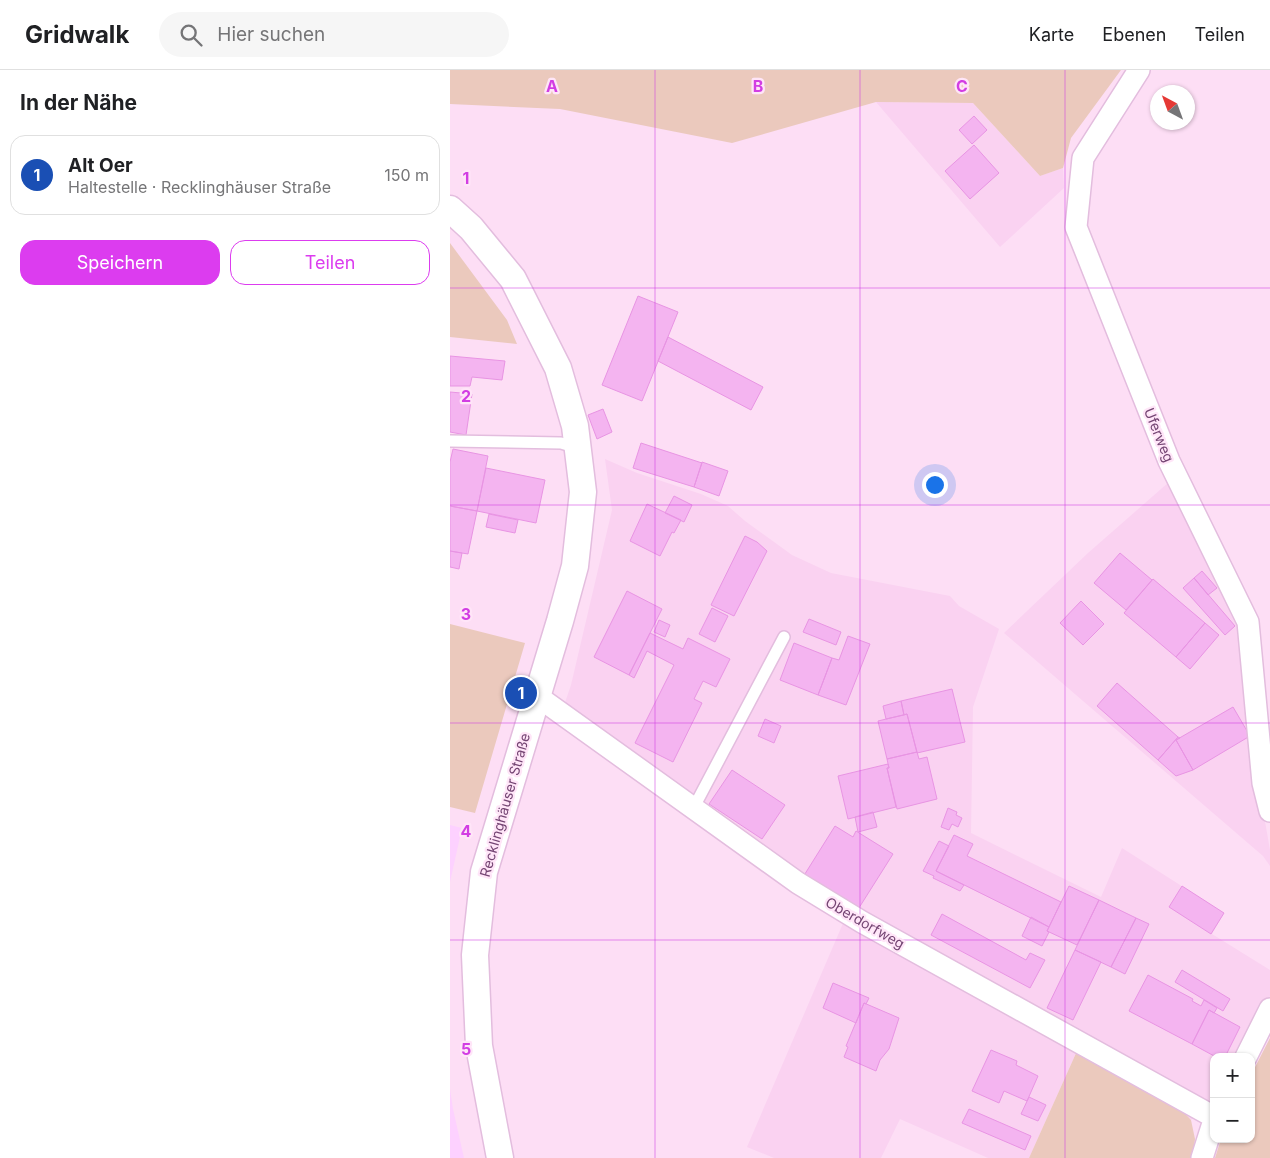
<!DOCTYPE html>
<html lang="de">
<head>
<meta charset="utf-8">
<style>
	:root { --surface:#fff; --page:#f6f6f6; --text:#202124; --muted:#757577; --line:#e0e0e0; --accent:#dc3cef }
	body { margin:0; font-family:Inter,sans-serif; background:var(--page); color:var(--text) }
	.controls { position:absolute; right:15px; bottom:15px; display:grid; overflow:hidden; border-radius:10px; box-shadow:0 1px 4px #0004 }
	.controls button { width:45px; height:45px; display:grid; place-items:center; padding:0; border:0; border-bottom:1px solid var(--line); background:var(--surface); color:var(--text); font:25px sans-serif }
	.compass { position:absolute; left:700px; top:15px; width:45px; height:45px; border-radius:50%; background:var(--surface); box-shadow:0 1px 4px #0004; rotate:319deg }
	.you { position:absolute; left:484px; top:414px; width:18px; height:18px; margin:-12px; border:4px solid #fff; border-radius:50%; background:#1a73e8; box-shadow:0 0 0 8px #1a73e833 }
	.badge { display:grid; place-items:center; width:32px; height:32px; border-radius:50%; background:var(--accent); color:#fff; font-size:16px; font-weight:700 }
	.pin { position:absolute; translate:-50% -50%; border:2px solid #fff; box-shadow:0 1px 5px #0006 }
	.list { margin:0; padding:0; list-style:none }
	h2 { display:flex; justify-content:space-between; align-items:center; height:65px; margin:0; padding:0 20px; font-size:21px }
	h2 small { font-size:16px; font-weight:400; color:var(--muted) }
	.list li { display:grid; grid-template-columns:32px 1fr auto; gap:15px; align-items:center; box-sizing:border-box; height:80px; margin:0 10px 10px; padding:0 10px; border:1px solid var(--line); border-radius:15px }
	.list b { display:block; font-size:19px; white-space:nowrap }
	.list p { margin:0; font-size:16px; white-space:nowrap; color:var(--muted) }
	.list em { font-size:16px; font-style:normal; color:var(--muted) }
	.actions { display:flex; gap:10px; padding:15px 20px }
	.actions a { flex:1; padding:11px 0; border:1px solid var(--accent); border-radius:15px; text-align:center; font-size:18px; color:var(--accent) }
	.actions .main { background:var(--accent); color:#fff }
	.icon { flex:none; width:28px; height:28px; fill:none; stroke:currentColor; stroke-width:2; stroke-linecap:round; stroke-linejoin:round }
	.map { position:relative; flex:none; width:820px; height:1088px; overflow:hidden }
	header { display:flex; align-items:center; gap:30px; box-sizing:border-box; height:70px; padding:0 25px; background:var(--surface); border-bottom:1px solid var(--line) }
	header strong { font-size:24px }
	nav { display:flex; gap:28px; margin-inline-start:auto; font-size:18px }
	.search { width:350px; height:45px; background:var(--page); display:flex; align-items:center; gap:12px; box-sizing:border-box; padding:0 18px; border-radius:28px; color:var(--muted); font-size:19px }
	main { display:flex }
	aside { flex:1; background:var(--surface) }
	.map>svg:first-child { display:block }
</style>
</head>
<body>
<header>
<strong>Gridwalk</strong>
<div class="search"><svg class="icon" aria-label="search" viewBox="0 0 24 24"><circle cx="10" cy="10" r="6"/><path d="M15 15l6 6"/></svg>Hier suchen</div>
<nav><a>Karte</a><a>Ebenen</a><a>Teilen</a></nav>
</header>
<main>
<aside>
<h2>In der Nähe<small></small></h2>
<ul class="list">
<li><span class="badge" style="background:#1a4fb4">1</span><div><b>Alt Oer</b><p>Haltestelle · Recklinghäuser Straße</p></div><em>150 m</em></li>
</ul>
<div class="actions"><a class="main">Speichern</a><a>Teilen</a></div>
</aside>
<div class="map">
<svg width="820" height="1088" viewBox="0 0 820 1088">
	<rect width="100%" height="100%" fill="#fddef5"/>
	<path fill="#fad2f1" d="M426,32L523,33L590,106L613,98L614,118L550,177Z
		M155,389L187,403L251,424L278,436L295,451L342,485L381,503L500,526L509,536L549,559L523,637L521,763L651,827L672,778L774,843L762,864L820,900V926L790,987H764V1030L741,1050L717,1024L627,981L579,1088H538L450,1049L431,1088H324L297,1077L394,851L108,653L121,615L162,440Z
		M727,405L790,555L809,717L820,780V796L813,786L554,563L638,483Z"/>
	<path fill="#fdd1ff" d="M0,755L12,758L0,812Z
		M0,1019L3,1039L14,1088H0Z"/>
	<path fill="#ebc9bd" d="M0,0H671L621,68L613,98L590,106L523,33L426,32L282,73L110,39L0,34Z
		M0,173L57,250L67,274L0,267Z
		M0,554L75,573L25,743L0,737Z
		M820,968V1088H765L771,1069H801V1005Z
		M627,981L717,1024L741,1050L745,1069L743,1088H579Z"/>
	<path fill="#f4b4f0" stroke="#e894e3" d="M524,46L537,60L522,74L509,60Z
		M524,75L549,103L520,129L495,101Z
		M188,226L228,242L192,331L152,315Z
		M218,267L313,317L301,340L208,291Z
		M0,286L55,291L52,310L22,307L20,316H0Z
		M0,322L22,324L16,365L0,362Z
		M153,339L162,362L147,369L138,345Z
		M191,373L252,393L244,417L183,398Z
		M3,379L38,386L27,441L0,436V392Z
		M252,392L278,401L269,426L244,417Z
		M36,398L95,410L86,453L27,441Z
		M224,426L242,435L234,452L215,443Z
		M197,434L231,450L224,463L222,462L210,486L180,471Z
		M0,436L27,441L18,484L0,481Z
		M39,444L68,450L65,463L36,457Z
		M295,466L307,472L317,481L284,546L261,535Z
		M0,481L12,483L9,499L0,497Z
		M670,483L702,510L676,540L644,513Z
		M752,501L767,518L758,525L744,508Z
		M744,508L785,556L775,565L733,518Z
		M703,509L755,553L726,587L674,543Z
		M177,521L212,539L179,605L144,587Z
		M631,531L654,554L633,575L610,553Z
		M262,538L278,546L265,572L249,564Z
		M359,549L391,562L386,575L353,562Z
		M209,550L220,555L215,567L204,562Z
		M755,553L769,565L740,599L726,587Z
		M200,563L233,579L238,568L280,589L266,617L253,611L244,629L252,633L223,692L185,673L224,595L197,581L184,608L179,605Z
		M398,566L420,574L396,635L368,625L382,588L389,590Z
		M344,573L382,588L368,625L330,610Z
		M667,613L728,667L708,690L647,636Z
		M502,619L515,672L467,683L457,644L454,645L451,631Z
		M451,631L454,645L436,649L433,636Z
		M783,637L800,666L743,700L726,670Z
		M457,644L467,682L437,689L428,651Z
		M315,649L331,656L324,673L308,666Z
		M728,667L730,668L726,670L743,700L726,706L708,690Z
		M467,682L469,689L477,687L487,729L447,739L437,698H439L437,689Z
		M438,694L439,698H437L446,737L398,749L388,706Z
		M282,700L335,735L312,769L259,734Z
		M498,738L507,742L506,745L512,748L508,757L502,754L499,760L491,757Z
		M423,742L427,757L408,762L405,747Z
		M385,756L403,767L406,761L443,784L407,841L353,807Z
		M504,765L523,774L517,786L611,832L599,857L486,801Z
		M489,771L499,776L486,801L514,815L510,821L483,808L484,806L473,801Z
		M619,816L649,830L627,875L597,861Z
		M732,816L774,843L761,864L719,837Z
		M649,830L686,848L661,897L625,880Z
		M492,844L576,890L580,883L595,890L580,918L481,865Z
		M581,847L599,857L597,861L599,862L592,876L572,866Z
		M686,848L699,854L675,904L661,897Z
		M625,880L651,892L623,950L597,938Z
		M732,900L780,929L773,941L725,912Z
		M698,905L743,929L742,931L751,936L754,930L767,938L764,943L759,940L742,974L679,941Z
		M383,913L419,928L416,934L414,933L406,953L373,938Z
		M414,933L449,948L439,979L430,990L426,1001L394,987L398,977L396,976Z
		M759,940L790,957L775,987H766L742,974Z
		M541,980L567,991L566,995L588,1006L577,1031L554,1021L549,1033L522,1021Z
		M579,1027L596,1035L588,1051L571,1044Z
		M519,1039L581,1066L575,1080L512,1053Z"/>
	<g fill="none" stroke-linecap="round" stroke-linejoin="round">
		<defs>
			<path id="service" d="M0,371L111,373L128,378
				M243,739L334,567"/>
			<path id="minor" d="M689,0L633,88L626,157L719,391L798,552L813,713L820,741
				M87,626L348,813L412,852L764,1047
				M796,987L820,939
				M752,1088L764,1050"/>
			<path id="tertiary" d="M0,139L21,158L63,209L108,298L125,356L133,422L125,496L110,551L34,802L25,885L29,976L50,1088"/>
		</defs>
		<use href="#service" stroke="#e3bdde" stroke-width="14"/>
		<use href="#minor" stroke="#e3bdde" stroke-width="24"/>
		<use href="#tertiary" stroke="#e3bdde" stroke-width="29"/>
		<use href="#service" stroke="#fff" stroke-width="11"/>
		<use href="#minor" stroke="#fff" stroke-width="21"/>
		<use href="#tertiary" stroke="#fff" stroke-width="26"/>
	</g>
	<path fill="none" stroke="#d23de3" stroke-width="1" stroke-opacity="0.55" d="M205,0V1088M410,0V1088M615,0V1088M0,218H820M0,435H820M0,653H820M0,870H820"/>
	<g text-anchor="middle" stroke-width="4.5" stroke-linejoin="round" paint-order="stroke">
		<g font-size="14" fill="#744573" stroke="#ffe5f8">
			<text transform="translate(709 365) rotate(68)" y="5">Uferweg</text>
			<text transform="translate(55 735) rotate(-74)" y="5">Recklinghäuser Straße</text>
			<text transform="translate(415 853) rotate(30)" y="5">Oberdorfweg</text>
		</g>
	</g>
	<g font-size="16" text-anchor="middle" font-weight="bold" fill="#d23de3" stroke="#ffe5f8" stroke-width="4.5" stroke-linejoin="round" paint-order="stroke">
		<text x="102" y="22">A</text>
		<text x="308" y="22">B</text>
		<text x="512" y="22">C</text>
		<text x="16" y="114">1</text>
		<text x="16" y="332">2</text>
		<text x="16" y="550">3</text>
		<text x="16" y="767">4</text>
		<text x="16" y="985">5</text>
	</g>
</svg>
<div class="controls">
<button>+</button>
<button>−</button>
</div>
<svg class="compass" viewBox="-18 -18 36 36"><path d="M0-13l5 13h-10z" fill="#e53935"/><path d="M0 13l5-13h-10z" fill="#757577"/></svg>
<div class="you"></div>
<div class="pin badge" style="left:71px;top:623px;background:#1a4fb4">1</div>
</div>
</main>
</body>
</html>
